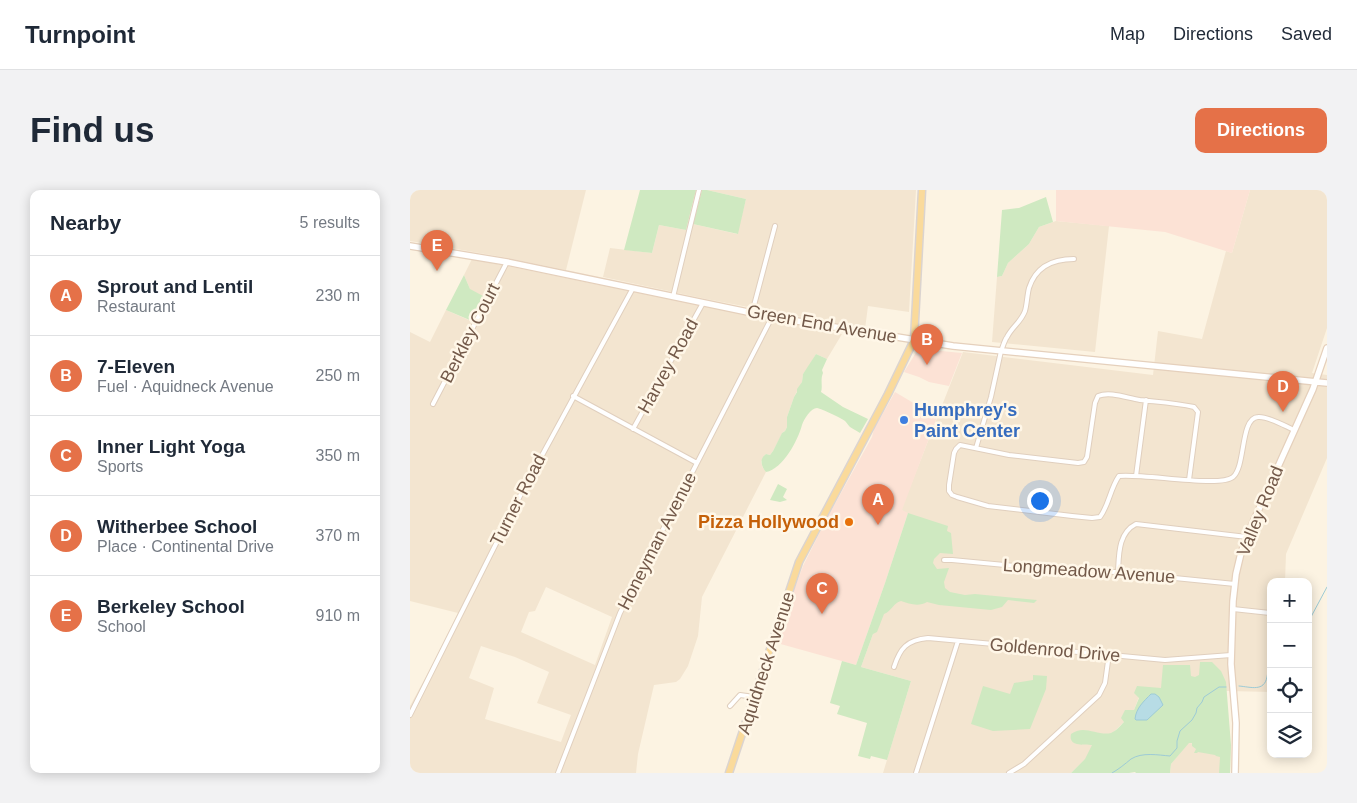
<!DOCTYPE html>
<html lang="en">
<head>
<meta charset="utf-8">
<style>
	:root { --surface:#fff; --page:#f2f2f3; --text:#1f2937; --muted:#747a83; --line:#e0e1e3; --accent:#e57148 }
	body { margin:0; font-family:Helvetica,sans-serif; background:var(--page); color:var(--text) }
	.controls { position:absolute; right:15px; bottom:15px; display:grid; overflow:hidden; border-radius:10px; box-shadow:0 2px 12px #0003 }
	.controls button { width:45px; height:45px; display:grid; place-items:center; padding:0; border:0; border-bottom:1px solid var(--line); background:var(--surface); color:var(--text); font:25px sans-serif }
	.you { position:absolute; left:629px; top:310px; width:18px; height:18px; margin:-12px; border:4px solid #fff; border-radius:50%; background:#1a73e8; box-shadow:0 0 0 8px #1a73e833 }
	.badge { display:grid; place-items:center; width:32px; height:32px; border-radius:50%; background:var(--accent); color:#fff; font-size:16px; font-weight:700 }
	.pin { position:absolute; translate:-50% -41px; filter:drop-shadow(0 1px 2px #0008) }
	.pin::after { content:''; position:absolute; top:26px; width:18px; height:15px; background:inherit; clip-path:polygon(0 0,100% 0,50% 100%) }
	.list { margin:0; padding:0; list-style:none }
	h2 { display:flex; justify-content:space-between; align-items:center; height:65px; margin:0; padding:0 20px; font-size:21px }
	h2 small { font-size:16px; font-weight:400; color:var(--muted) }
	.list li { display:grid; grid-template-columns:32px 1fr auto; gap:15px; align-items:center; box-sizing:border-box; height:80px; padding:0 20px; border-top:1px solid var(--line) }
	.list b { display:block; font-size:19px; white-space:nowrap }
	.list p { margin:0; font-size:16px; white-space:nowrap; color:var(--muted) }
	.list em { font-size:16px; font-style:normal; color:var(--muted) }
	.icon { flex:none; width:28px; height:28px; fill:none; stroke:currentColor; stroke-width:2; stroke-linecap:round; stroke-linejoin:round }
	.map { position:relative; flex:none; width:917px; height:583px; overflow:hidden; border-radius:10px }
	header { display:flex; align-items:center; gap:30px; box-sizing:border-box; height:70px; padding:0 25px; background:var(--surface); border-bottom:1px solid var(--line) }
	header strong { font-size:24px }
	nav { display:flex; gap:28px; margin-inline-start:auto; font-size:18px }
	.intro { display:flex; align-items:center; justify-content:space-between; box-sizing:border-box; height:120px; padding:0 30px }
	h1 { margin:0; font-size:35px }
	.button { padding:12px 22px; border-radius:10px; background:var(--accent); color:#fff; font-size:18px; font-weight:700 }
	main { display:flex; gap:30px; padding:0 30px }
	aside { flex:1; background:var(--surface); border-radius:10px; box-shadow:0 2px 12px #0003 }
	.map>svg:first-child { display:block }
</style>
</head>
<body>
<header>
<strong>Turnpoint</strong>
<nav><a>Map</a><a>Directions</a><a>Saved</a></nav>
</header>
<div class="intro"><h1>Find us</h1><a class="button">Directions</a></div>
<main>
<aside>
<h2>Nearby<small>5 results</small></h2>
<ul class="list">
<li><span class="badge">A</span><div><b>Sprout and Lentil</b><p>Restaurant</p></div><em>230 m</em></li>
<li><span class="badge">B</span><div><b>7-Eleven</b><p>Fuel · Aquidneck Avenue</p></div><em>250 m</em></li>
<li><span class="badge">C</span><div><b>Inner Light Yoga</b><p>Sports</p></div><em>350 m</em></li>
<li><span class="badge">D</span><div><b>Witherbee School</b><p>Place · Continental Drive</p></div><em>370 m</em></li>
<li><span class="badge">E</span><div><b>Berkeley School</b><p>School</p></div><em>910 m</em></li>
</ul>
</aside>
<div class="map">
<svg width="917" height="583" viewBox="0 0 917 583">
	<rect width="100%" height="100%" fill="#fcf3e2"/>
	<path fill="#f3e5d0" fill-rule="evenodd" d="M0,0H176L156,80L98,68L0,51Z
		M286,0H292L283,34L327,44L336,9L297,0H506L499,122L458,116L455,139L296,109L193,87L200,58L242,63L249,35L276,40Z
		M840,0H917V138L902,183L917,185V268L876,364L875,392H861V502L732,499L724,520L714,532L661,583H473L501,491L451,477L463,444L498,324L491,320L553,162L743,185L748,141L792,149L816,61L822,63Z
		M646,31L699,36L685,162L582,152L587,87L592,86L598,73L619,54L629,37Z
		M62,69L432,144L417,169L406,164L403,169L400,175L393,184L392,192L384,207L377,227V237L375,241L373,242L363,261L360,265L356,264L354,266L351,272L353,278L356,282L292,407L288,446L278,476L270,489L266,492L244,495L228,564L226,583H0V516L25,470L48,423L0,411V142L20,152L36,120L61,131L60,99L54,85ZM136,397L202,427L185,475L111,442L119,422L125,421ZM71,456L105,467L139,482L127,513L161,525L151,552L75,529L84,498L59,488Z
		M778,553L821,555L820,583H760L761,574Z"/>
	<path fill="#fce2d5" d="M646,0H840L822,63L755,42L646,31Z
		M510,159L552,163L539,196L519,192L509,187L494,182L507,161Z
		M485,202L527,227L492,320L498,323L475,393L446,475L367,453L384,400L393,376L416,330L462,247L464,239Z"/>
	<path fill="#cfe9c1" d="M230,0H286L276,40L249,35L242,63L214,60Z
		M292,0H297L336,9L328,44L283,34Z
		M636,7L643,32L629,37L619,54L598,73L592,86L587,87L592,20L609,18Z
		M54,85L60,99L75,107L62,131L36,120Z
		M406,164L417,169L412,180L413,183C410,190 413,196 411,202L433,217L458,229L450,243C447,241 443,239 440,237C438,235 437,233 435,231C431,228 412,219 407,218C401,218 394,229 392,235C388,250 373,279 356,282C351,276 349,269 356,264L360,265L363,261L372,243L375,241L377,237V227L384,207L387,202V199L392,192L393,184Z
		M368,294L377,299L373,307L377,310L370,312L360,310Z
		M498,323L538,336L537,341L541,343L543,364L530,363L524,369L523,373L527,379L539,378L534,392L535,398L540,402L555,405L565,404L627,410L624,413L598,410L592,417L581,420L529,415L517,412C509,417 499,414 491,411C483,413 482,421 474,424L467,442L463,444L451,477L501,491L477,570L461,566L460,569L448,566L457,533L427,524L430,516L420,513L432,471L446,475L475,393Z
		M790,472H802L811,481L816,492L821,555L820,583H809L810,567L806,566L805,565L788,562L787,563H784L786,559L782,556V553H779L761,574L760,583H726L725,582L719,583H661L675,569L682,555C674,554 658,557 661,544C674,534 687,546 701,543C706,541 710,536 714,532L711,528L715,520H724L729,508L724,503L727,496L751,498L753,475H780L781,486L785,487L789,485Z
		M623,485L637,486L636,499L620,539L583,541L561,534L573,496L600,504L604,493L623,490Z"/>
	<path fill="#b7dce5" stroke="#9dcbd6" d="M741,504H745L749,507L753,515L737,530H726L725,529C726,518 734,511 741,504Z"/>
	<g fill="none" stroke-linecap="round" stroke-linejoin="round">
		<path stroke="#9dcbd6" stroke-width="1" d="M898,434L902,425L917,397
			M829,496C841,497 854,502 857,487C858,482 858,479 861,475
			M702,583C709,579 715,574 721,569C732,562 748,565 760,566L767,558V551L770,541L782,530L786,523L787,518L792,512L794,507L809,497H816"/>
		<defs>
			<path id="street" d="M263,107L289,0
				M342,123L365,36
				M591,161C593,157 594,151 597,147C602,137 611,132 615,121C617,114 617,106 619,98C626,76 643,69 664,69
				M163,206L287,273
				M23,214L97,72
				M223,239L293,113
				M566,258L581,207L591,161
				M726,286L736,210
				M779,290L788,222L784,217C766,213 748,212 730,210C717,208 700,201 688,206L685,213L677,267L674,272L668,273L599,265L550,255L546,259L544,263L539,295V301L542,305L547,307L578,316L662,326L682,328L690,327C699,315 700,299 709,286C732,283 810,298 823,287C836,276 830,228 848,227C858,226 875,236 884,240
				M534,370H542L649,380L674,379L825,394
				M708,382C709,365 708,343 726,334L837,347
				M823,419L860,423
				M484,477C490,458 497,450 518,448L755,470L821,465
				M320,516L330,505L344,507
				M0,525L111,304L223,98
				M148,583L210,423L362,127
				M506,583L548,451
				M599,583L614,574L689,505L695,493L699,464"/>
			<path id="secondary" d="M0,56L97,72L362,127L543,156L917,193
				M825,583L826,533L821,474L823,411L826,384L831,363L840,339L903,199L917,158"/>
			<path id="primary" d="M319,583L389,372L478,204L504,150L512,0"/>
		</defs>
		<use href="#street" stroke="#e0cfbe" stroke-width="6"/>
		<use href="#secondary" stroke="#e5d0bc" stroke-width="8"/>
		<use href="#primary" stroke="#dbd4d0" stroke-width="9"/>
		<use href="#street" stroke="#fff" stroke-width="4"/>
		<use href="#secondary" stroke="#fff" stroke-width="5.5"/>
		<use href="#primary" stroke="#fada9b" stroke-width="6"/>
	</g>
	<circle fill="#3f7fe0" stroke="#fff7e8" stroke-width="2" cx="494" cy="230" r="5"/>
	<circle fill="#e8710a" stroke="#fff7e8" stroke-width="2" cx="439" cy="332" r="5"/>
	<g text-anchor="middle" stroke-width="5" stroke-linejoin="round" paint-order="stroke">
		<g font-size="18" fill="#735949" stroke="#fff7e8">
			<text transform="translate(412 134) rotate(10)" y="6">Green End Avenue</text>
			<text transform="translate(60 143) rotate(-63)" y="6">Berkley Court</text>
			<text transform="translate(258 176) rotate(-61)" y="6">Harvey Road</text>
			<text transform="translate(108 310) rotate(-63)" y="6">Turner Road</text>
			<text transform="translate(850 321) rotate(-68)" y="6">Valley Road</text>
			<text transform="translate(247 351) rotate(-63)" y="6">Honeyman Avenue</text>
			<text transform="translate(679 381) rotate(4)" y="6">Longmeadow Avenue</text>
			<text transform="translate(645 460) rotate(5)" y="6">Goldenrod Drive</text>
			<text transform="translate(356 473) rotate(-72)" y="6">Aquidneck Avenue</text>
		</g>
		<g font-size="18" font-weight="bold" fill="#366cbe" stroke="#fff7e8" text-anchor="start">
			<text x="504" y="226">Humphrey's<tspan x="504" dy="21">Paint Center</tspan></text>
		</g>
		<g font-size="18" font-weight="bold" fill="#c56008" stroke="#fff7e8" text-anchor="end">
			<text x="429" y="338">Pizza Hollywood</text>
		</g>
	</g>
</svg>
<div class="controls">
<button>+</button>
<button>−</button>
<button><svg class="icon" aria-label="locate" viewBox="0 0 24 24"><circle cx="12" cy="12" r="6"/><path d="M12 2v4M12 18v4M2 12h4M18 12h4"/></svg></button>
<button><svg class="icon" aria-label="layers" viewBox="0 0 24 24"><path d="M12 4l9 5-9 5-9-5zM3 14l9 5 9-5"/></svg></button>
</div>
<div class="you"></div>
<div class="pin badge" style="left:468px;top:335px">A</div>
<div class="pin badge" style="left:517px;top:175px">B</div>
<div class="pin badge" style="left:412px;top:424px">C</div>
<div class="pin badge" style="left:873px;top:222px">D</div>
<div class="pin badge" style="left:27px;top:81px">E</div>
</div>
</main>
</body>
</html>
